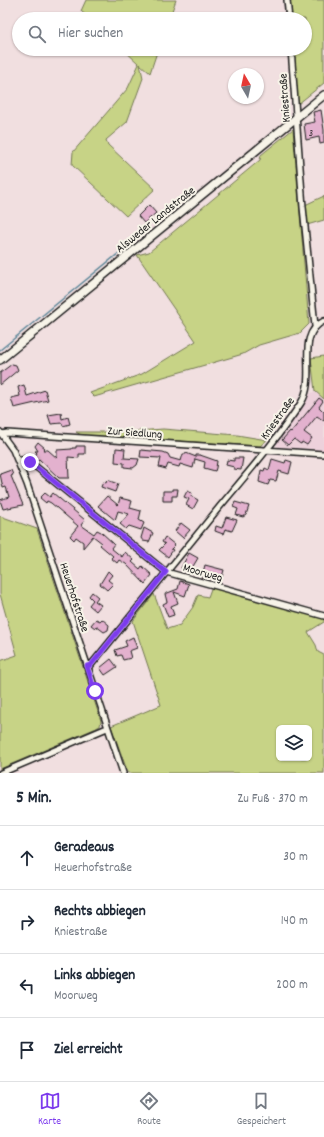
<!DOCTYPE html>
<html lang="de">
<head>
<meta charset="utf-8">
<style>
	:root { --surface:#fff; --page:#f6f6f7; --text:#1f2937; --muted:#747a83; --line:#e0e1e3; --accent:#7c3aed }
	body { margin:0; font-family:Dekko,sans-serif; background:var(--page); color:var(--text) }
	.controls { position:absolute; right:12px; bottom:12px; display:grid; overflow:hidden; border-radius:6px; box-shadow:0 1px 3px #0004 }
	.controls button { width:36px; height:36px; display:grid; place-items:center; padding:0; border:0; border-bottom:1px solid var(--line); background:var(--surface); color:var(--text); font:20px sans-serif }
	.compass { position:absolute; left:228px; top:68px; width:36px; height:36px; border-radius:50%; background:var(--surface); box-shadow:0 1px 3px #0004; rotate:351deg }
	.stop { position:absolute; width:12px; height:12px; margin:-9px; border:3px solid #7c3aed; border-radius:50%; background:#fff }
	.stop.end { background:#7c3aed; border-color:#fff; box-shadow:0 1px 4px #0008 }
	.list { margin:0; padding:0; list-style:none }
	h2 { display:flex; justify-content:space-between; align-items:center; height:52px; margin:0; padding:0 16px; font-size:17px }
	h2 small { font-size:13px; font-weight:400; color:var(--muted) }
	.list li { display:grid; grid-template-columns:26px 1fr auto; gap:12px; align-items:center; box-sizing:border-box; height:64px; padding:0 16px; border-top:1px solid var(--line) }
	.list b { display:block; font-size:15px; white-space:nowrap }
	.list p { margin:0; font-size:13px; white-space:nowrap; color:var(--muted) }
	.list em { font-size:13px; font-style:normal; color:var(--muted) }
	.icon { flex:none; width:22px; height:22px; fill:none; stroke:currentColor; stroke-width:2; stroke-linecap:round; stroke-linejoin:round }
	.map { position:relative; flex:none; width:324px; height:773px; overflow:hidden }
	.search { position:absolute; background:var(--surface); box-shadow:0 1px 3px #0004; left:12px; right:12px; top:12px; height:44px; display:flex; align-items:center; gap:10px; box-sizing:border-box; padding:0 14px; border-radius:22px; color:var(--muted); font-size:15px }
	.sheet { height:308px; background:var(--surface) }
	nav { display:flex; justify-content:space-around; align-items:center; box-sizing:border-box; height:56px; border-top:1px solid var(--line); background:var(--surface); font-size:11px; color:var(--muted) }
	nav a { display:grid; justify-items:center; gap:2px }
	nav .on { color:var(--accent) }
	.map>svg:first-child { display:block }
</style>
</head>
<body>
<div class="map">
<svg width="324" height="773" viewBox="0 0 324 773">
	<rect width="100%" height="100%" fill="#f1dfe0"/>
	<filter id="ink" filterUnits="userSpaceOnUse"><feTurbulence type="fractalNoise" baseFrequency=".025" numOctaves="2"/><feDisplacementMap in="SourceGraphic" scale="8" xChannelSelector="R" yChannelSelector="G"/><feConvolveMatrix kernelMatrix="1 2 1 2 8 2 1 2 1" color-interpolation-filters="sRGB"/></filter>
	<g filter="url(#ink)">
		<path fill="#edd1db" d="M315,391L324,399V450L278,447L276,442L310,394Z"/>
		<path fill="#c7d386" stroke="#727851" fill-rule="evenodd" d="M86,0H176L169,19H90L81,11Z
			M290,0H324V83L298,104L294,49H305V19H292Z
			M123,49H158L150,73L140,64L143,78L127,122L106,140L108,145L155,189L126,216L72,165L73,152L128,88L139,64Z
			M293,129L309,324L300,333L259,345L243,354L94,397L90,393L142,374L196,341L137,255L149,252L260,160L261,155Z
			M324,196V220L307,225L305,205Z
			M324,356V399L315,391L311,358Z
			M163,429L237,435L267,440L260,446L81,435L76,432H125Z
			M0,516L37,529L101,721L100,726L94,729L0,769V661L17,655L0,594Z
			M212,586L324,619V622L308,632L316,645L318,652L324,655V773H128L111,726L161,705L133,621L154,594L167,629L180,625L193,607L198,595L208,597ZM279,728H309V758H279Z"/>
		<g fill="none" stroke-linecap="round" stroke-linejoin="round">
			<path stroke="#5f8799" stroke-width="1.5" d="M0,350L141,235"/>
		</g>
		<path fill="#e3b1ce" stroke="#1c1c1c" d="M321,110L324,130V143L320,144L319,137L306,140L304,124L315,122L313,112Z
			M149,205L156,213L144,223L138,216Z
			M12,364L16,365L18,370L0,385V373Z
			M24,385L27,396L45,390L48,400L14,408L11,398L20,396L18,387Z
			M319,398L323,401L319,407L324,412V421L317,416L304,432L312,438L307,445L302,442L301,444L299,443L294,439L288,445L282,440L290,431L291,432Z
			M61,413L62,419L68,417L70,424L63,426L62,423L51,424L48,415Z
			M38,442L45,448L43,450H48L57,458V450L72,449V448H76V446H85V454H79V458L68,457L69,478H59L39,459L38,461L34,457L37,453L35,451H38L35,446Z
			M116,448L125,449L124,458L139,459L137,465L133,468L124,467V463L115,462Z
			M141,450L163,452L168,454L170,458L181,461L183,454H186V453L196,457V455H200L217,461L216,468L215,471L204,468L205,462L195,459L193,468L180,464L179,467L168,464L166,469L159,467L161,458L140,457Z
			M234,458H243L241,470L234,469V467L226,465L227,460L234,461Z
			M272,459L285,463L286,460L292,462L289,474L279,471L276,481L270,480L268,485L259,482L261,470L264,471L265,468L269,470Z
			M11,470L13,475L11,476L23,505L3,509L0,500L9,497L6,487L3,488L0,474Z
			M107,480L118,484L115,492L101,487L103,482L106,483Z
			M172,489H178L177,496H172V501H163V491H172Z
			M187,491L192,493L191,496L198,500L193,509L186,505L189,499L184,497Z
			M45,493L50,497L53,493L85,520L81,525L94,534L97,530L101,532L114,544L111,548L122,557L125,552L134,560L132,562L140,569L142,566L152,575L145,584L126,564L119,560L117,563L111,558L113,556L100,545L102,543L93,536L83,548V542L76,537L74,540L70,536L78,526L51,503L47,501L46,503L40,498Z
			M107,496L118,505L120,498L132,501L130,508L141,511L139,520L144,523L141,530L129,526L126,529L120,524L129,514L118,511L115,520L98,506Z
			M235,502L249,506L246,515L243,517L236,515L238,509L233,507Z
			M226,517L237,520L232,531L225,529L223,534L215,531L216,526L222,528Z
			M181,523L190,530L183,538L175,531Z
			M144,528L153,533L149,542L143,541L141,538Z
			M165,537L175,545L171,549L173,550L168,557L159,550L165,544L162,542Z
			M189,553L198,558L189,573L181,568Z
			M205,565L224,570L222,577L211,573L210,578L202,576Z
			M108,571L112,575L108,580L113,584L107,590L100,584Z
			M180,581L189,584L185,596L174,592L178,603L171,606L174,615L168,617L163,604L167,602L165,594L178,589Z
			M92,592L98,597L95,601L101,605L96,611L89,605L93,600L89,596Z
			M96,619L100,621L102,619L109,625L108,630L104,632L96,626L95,628L91,625Z
			M133,637L137,648L129,651L131,658L123,660L121,655L117,656L115,650L127,646L125,641Z
			M111,659L117,667L105,675L100,668Z"/>
		<g fill="none" stroke-linecap="round" stroke-linejoin="round">
			<defs>
				<path id="street" d="M287,0L289,19
					M291,49L303,207L315,326
					M0,432L13,450L27,484L123,773
					M2,434L7,433L324,454
					M18,461L25,459L30,462L166,572L324,616
					M87,666L91,665C133,613 175,562 217,510C246,475 276,441 301,403C318,377 294,335 324,321
					M1,773L107,728"/>
				<path id="secondary" d="M0,360L324,95"/>
			</defs>
			<use href="#street" stroke="#1c1c1c" stroke-width="8"/>
			<use href="#secondary" stroke="#1c1c1c" stroke-width="10"/>
			<use href="#street" stroke="#f7f3e8" stroke-width="5"/>
			<use href="#secondary" stroke="#f7f3e8" stroke-width="7"/>
		</g>
	</g>
	<g fill="none" stroke-linecap="round" stroke-linejoin="round" filter="url(#ink)">
		<path stroke="#7c3aed" stroke-width="5" d="M30,462L166,572L91,665L87,666L95,691"/>
	</g>
	<g text-anchor="middle" stroke-width="4" stroke-linejoin="round" paint-order="stroke">
		<g font-size="10" fill="#4e4148">
			<text x="311" y="136">3</text>
		</g>
		<g font-size="12" fill="#1c1c1c" stroke="#f7f3e8">
			<text transform="translate(284 98) rotate(-94)" y="4">Kniestraße</text>
			<text transform="translate(155 219) rotate(-39)" y="4">Alsweder Landstraße</text>
			<text transform="translate(277 418) rotate(-54)" y="4">Kniestraße</text>
			<text transform="translate(135 432) rotate(4)" y="4">Zur Siedlung</text>
			<text transform="translate(203 572) rotate(16)" y="4">Moorweg</text>
			<text transform="translate(75 597) rotate(72)" y="4">Heuerhofstraße</text>
		</g>
	</g>
</svg>
<div class="controls">
<button><svg class="icon" aria-label="layers" viewBox="0 0 24 24"><path d="M12 4l9 5-9 5-9-5zM3 14l9 5 9-5"/></svg></button>
</div>
<svg class="compass" viewBox="-18 -18 36 36"><path d="M0-13l5 13h-10z" fill="#e53935"/><path d="M0 13l5-13h-10z" fill="#747a83"/></svg>
<div class="stop" style="left:95px;top:691px"></div>
<div class="stop end" style="left:30px;top:462px"></div>
<div class="search"><svg class="icon" aria-label="search" viewBox="0 0 24 24"><circle cx="10" cy="10" r="6"/><path d="M15 15l6 6"/></svg>Hier suchen</div>
</div>
<section class="sheet">
<h2>5 Min.<small>Zu Fuß · 370 m</small></h2>
<ul class="list">
<li><svg class="icon" aria-label="ahead" viewBox="0 0 24 24"><path d="M12 20V5M6 11l6-6 6 6"/></svg><div><b>Geradeaus</b><p>Heuerhofstraße</p></div><em>30 m</em></li>
<li><svg class="icon" aria-label="right" viewBox="0 0 24 24"><path d="M7 20v-9h11M14 6l5 5-5 5"/></svg><div><b>Rechts abbiegen</b><p>Kniestraße</p></div><em>140 m</em></li>
<li><svg class="icon" aria-label="left" viewBox="0 0 24 24"><path d="M17 20v-9H6M10 6l-5 5 5 5"/></svg><div><b>Links abbiegen</b><p>Moorweg</p></div><em>200 m</em></li>
<li><svg class="icon" aria-label="arrive" viewBox="0 0 24 24"><path d="M6 21V4h12l-3 4 3 4H6"/></svg><div><b>Ziel erreicht</b></div></li>
</ul>
</section>
<nav>
<a class="on"><svg class="icon" aria-label="map" viewBox="0 0 24 24"><path d="M3 6l6-2 6 2 6-2v14l-6 2-6-2-6 2zM9 4v14M15 6v14"/></svg>Karte</a>
<a><svg class="icon" aria-label="directions" viewBox="0 0 24 24"><path d="M12 3l9 9-9 9-9-9zM9 14v-3h6M13 9l2 2-2 2"/></svg>Route</a>
<a><svg class="icon" aria-label="saved" viewBox="0 0 24 24"><path d="M7 4h10v16l-5-4-5 4z"/></svg>Gespeichert</a>
</nav>
</body>
</html>
